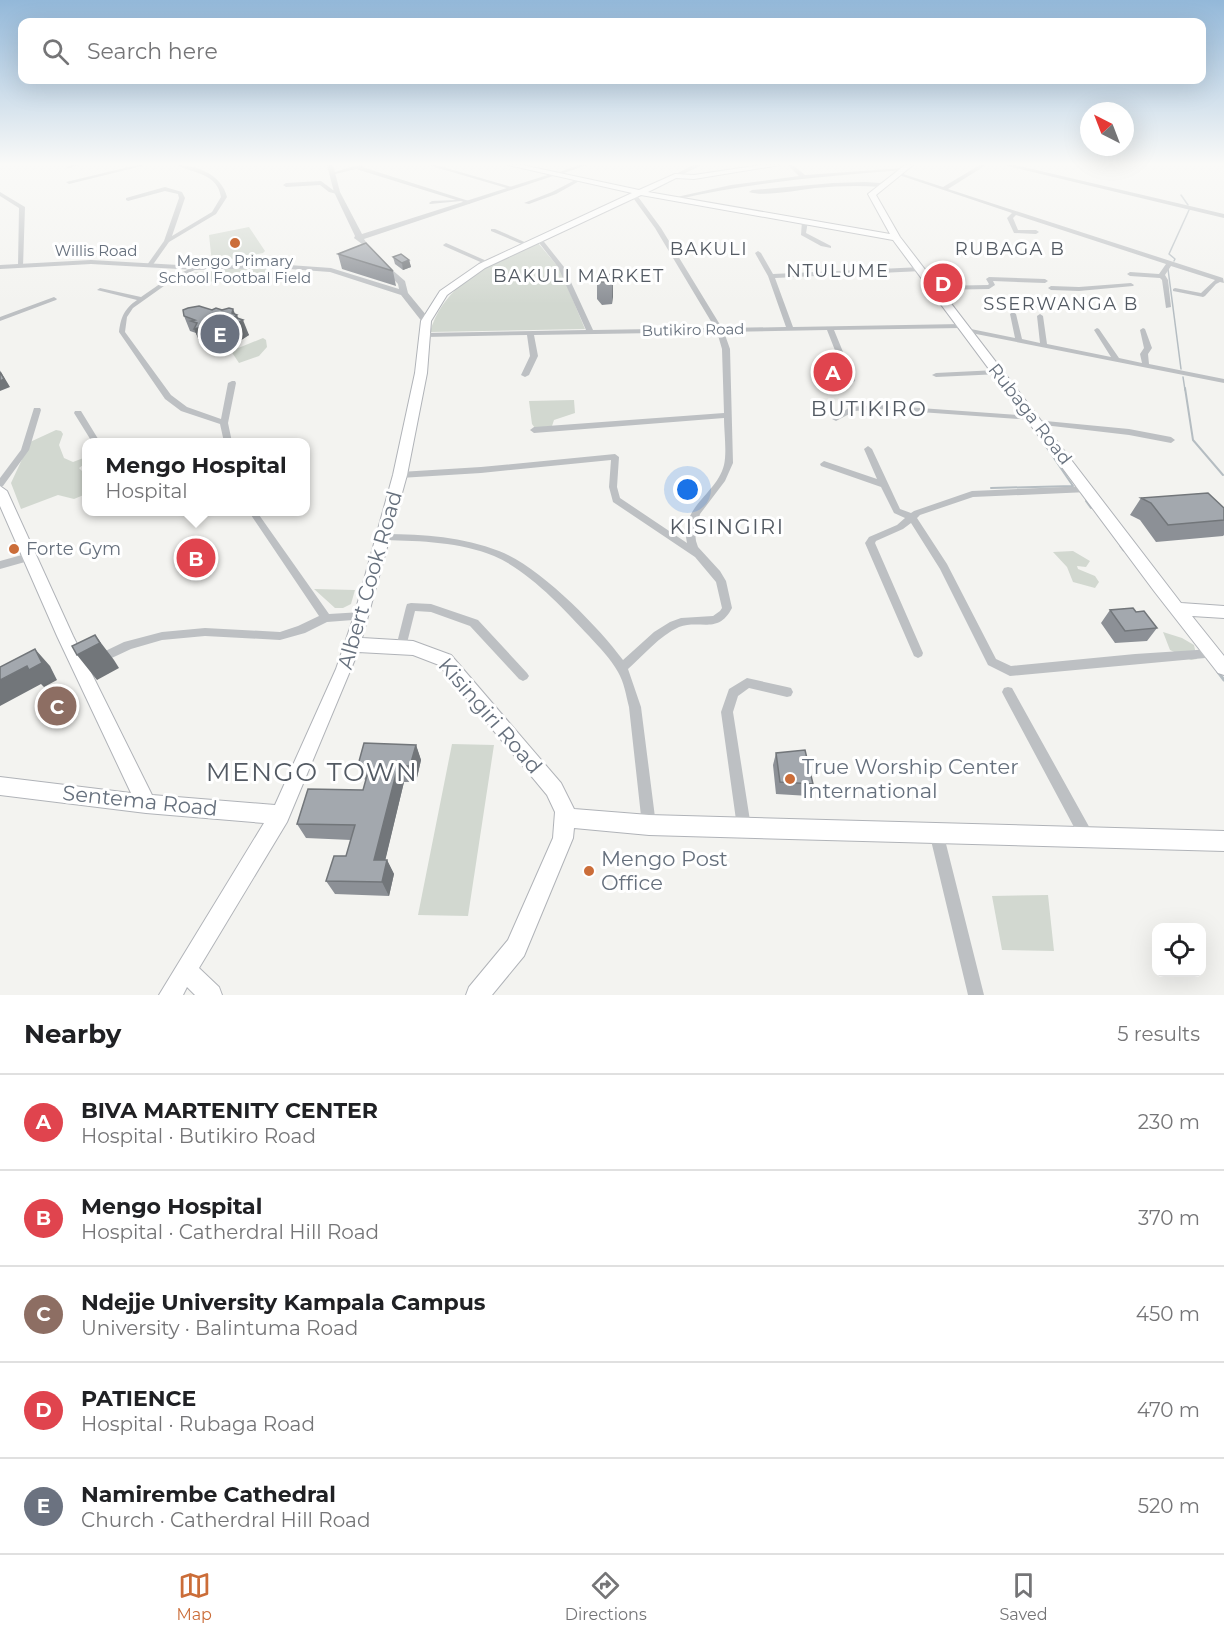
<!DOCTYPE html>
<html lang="en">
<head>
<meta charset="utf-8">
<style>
	:root { --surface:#fff; --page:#f6f6f6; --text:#202124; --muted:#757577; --line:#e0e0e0; --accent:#cb6d39 }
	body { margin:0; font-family:Montserrat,sans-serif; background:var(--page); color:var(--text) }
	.controls { position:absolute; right:18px; bottom:18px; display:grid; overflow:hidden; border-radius:12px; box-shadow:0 6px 24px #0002 }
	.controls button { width:54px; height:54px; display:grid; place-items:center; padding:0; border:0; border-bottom:2px solid var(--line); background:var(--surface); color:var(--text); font:30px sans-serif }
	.compass { position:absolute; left:1080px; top:102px; width:54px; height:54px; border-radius:50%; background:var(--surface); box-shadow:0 6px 24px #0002; rotate:318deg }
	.you { position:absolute; left:688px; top:490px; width:21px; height:21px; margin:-15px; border:4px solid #fff; border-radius:50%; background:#1a73e8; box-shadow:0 0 0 9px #1a73e833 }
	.badge { display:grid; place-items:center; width:39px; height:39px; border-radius:50%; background:var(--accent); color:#fff; font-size:20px; font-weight:700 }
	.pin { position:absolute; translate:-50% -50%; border:3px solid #fff; box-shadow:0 2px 6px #0006 }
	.popup { position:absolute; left:82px; top:438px; width:228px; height:78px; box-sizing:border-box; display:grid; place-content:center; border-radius:12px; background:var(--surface); filter:drop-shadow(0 2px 4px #0005); font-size:20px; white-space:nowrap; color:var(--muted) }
	.popup b { font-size:22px; color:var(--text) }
	.popup::after { content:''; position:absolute; left:50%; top:100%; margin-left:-12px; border:12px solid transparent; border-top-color:var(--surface) }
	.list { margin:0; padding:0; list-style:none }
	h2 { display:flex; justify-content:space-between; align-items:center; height:78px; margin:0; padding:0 24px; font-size:26px }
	h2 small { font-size:20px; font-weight:400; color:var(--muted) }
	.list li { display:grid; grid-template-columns:39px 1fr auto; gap:18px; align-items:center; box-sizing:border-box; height:96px; padding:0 24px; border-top:2px solid var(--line) }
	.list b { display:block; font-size:22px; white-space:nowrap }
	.list p { margin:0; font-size:20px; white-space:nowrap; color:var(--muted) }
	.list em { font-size:20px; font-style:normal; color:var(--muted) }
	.icon { flex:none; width:33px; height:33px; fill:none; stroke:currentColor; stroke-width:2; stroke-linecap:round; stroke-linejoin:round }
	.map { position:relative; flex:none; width:1224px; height:995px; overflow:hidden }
	.search { position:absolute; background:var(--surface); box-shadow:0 6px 24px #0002; left:18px; right:18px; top:18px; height:66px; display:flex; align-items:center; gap:15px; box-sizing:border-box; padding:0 21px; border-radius:12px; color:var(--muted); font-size:22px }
	.sheet { height:558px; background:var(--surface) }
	nav { display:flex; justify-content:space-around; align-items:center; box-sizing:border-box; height:84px; border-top:2px solid var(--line); background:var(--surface); font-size:16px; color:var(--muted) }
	nav a { display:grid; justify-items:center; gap:3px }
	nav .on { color:var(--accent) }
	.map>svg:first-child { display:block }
</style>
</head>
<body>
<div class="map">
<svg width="1224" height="995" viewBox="0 0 1224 995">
	<rect width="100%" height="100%" fill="#f3f3f0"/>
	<path fill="#d2d8d0" d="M249,227L265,251L263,253L212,263L209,235Z
		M538,243L560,269L585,329L430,332C445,281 493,263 538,243Z
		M225,269H271L270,275L180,285L177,279L191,273Z
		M263,338L266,340L267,347L259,356L239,363L231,351Z
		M574,400L575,413L554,420L552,426L535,428L532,424L529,401Z
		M56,430L61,431L63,434L59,445L64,458L73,462L86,457V463L79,468L86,475V494L74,499L58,495L21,509L11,483L30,442Z
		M1073,551L1090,561L1086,567L1077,566L1078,569L1095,576L1099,582L1095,588L1073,582L1067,567L1053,552Z
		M314,589L355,590L351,604L343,608H335Z
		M1163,632L1182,638L1194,645L1197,659L1191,660L1170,650Z
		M452,744L494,745L468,916L418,915Z
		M1048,895L1054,951L1002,950L992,896Z"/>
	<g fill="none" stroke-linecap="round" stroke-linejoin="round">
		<path stroke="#b5bdc2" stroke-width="1.5" d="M1181,195L1188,205
			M1174,261L1175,259L1169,254L1189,210
			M1168,269L1181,369
			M1183,377L1185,390"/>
		<path stroke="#b5bdc2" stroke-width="2" d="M1185,388L1193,440L1223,475
			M1039,436L1073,486
			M991,488L1073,486
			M1086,501L1091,508
			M1115,538L1122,547"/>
		<path stroke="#b5bdc2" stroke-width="3" d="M1121,546L1124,550
			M1218,672L1224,680"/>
		<defs>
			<path id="secondary" d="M508,165H522L639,190L675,174L694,175L761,165H780L694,179L676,178L648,192L890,234L868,194L905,165H913L876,195L900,237L1181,603L1224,606V618L1192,616L1224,656V675L1218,673L1154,591L893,240L641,195L485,268L447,295L431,321L427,373L407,475L362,638L413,641L451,655L561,783L574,809L649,815L1224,831V851L649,835L574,828L573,838L524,956L492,995H466L469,987L508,940L553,838L555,812L547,795L439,665L413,655L358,652L287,822L199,968L219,987L222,995H195L187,987L183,995H159L264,823L146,813L0,795V777L131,793L57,636L0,506V486L7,491L73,636L152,795L275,805L336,669L354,616L393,475L415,373L421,321L440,291L479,264L632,193Z"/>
		</defs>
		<use href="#secondary" stroke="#b0b3b8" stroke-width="2"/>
		<path fill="#bdc0c3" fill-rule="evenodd" d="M71,165H79L69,168L67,167Z
			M137,165H146L69,184L66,182Z
			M177,165C197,165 222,175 227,197L216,214L169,242L152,266H148L147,265L164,241L179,198L178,194L165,191L128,201L126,200V198L165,187L182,192L185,198L172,236L212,212L221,197C217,173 195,174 177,165Z
			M363,165L362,167L472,202L469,204L461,201L430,204L429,203L432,201L456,200L356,169L331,175L329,174L354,166Z
			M428,165H436L515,188L510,189Z
			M579,165H587L558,175L554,174Z
			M788,165H793L805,175L904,168L906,169L904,170C827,176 751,182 675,200L672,198L731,185L799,176Z
			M980,165H986L948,189L1223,278L1224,283L1220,282L1216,284L1205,296L1203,297L1173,291V289L1175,288L1201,293L1215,280L1171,266L1165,275L1168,280L1171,307L1166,308L1162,280L1160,278L1130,276L1127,274L1130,272L1159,274L1166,264L1016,215L1013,218L1018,230H1036L1039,232L1036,234L1014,233L1007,218L1012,213L896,174L900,173L943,187Z
			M579,178L583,179L556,194L529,204L524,203L552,192Z
			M321,181L333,190L340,192L337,194L329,192L320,185L286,187L283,185L286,183Z
			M865,182L881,183L884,185L881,187C859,185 837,186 815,188C799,190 763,197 749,192L752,190L833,183Z
			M0,192L25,207L23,267L18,266L19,208L0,196Z
			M634,193L636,194L661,228L722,328L786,327L768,276L755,253L758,251L761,253L773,274L922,267L925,269L922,271L775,278L793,327L962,324L965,326L962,328L834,330L855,381L851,383L847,381L827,330L724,332L730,349L733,463L725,481L700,514L695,533L696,541L698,547L720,571L726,581L732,608C718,635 700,619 679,627C659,636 644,655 628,669L641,707L656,825L654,830L649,832L644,830L642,825L629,707C626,695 624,682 618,672C611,659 599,647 589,636C563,608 529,571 494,556C460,542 421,541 385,540L382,539L380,537L382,535L385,534C424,534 463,537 499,551C539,566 598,626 623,660L654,632L670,622L681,618L713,616L720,611L722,608L716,582L695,557L613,502L609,487L611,460L481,473L400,478L396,475L400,472L481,467L615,454L619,457L617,487L620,498L687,543C679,507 717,494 724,465C727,452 724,431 724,418L534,433L530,430L534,427L724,413L722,349L717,332L534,335L538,356L529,375L525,377L521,375L530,356L527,335L425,337L422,335L425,333L586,330L558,267L536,239L539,237L541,238L564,267L593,330L715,328L655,228L631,195Z
			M805,219L808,221L806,233L831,246V248L821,246L801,235L802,221Z
			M491,229H495L529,244L524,245L491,231Z
			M446,243L489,262L490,263L485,264L444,246L443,245Z
			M194,267L199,268L171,281L133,308L127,317L125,332L171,395L187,407L221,419L228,383L232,381H235L236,383L228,423L232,442H224L220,424L181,411L165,399L119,332C121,317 124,309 137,300L97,290L100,288L141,297L167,279Z
			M989,277L1045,279L1048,281L1045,283L993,281L995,285L989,289L936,290L933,288L936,286L988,285L989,284L986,279Z
			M1131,283L1134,285L1133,286L1079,291L1051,290L1048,288L1051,286L1079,287Z
			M54,297L57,299L56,300L0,321V317Z
			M1013,312L1016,314L1022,339L1040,343L1037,316L1040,314L1043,316L1047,344L1111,357L1094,330L1097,328L1099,329L1119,358L1142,363L1140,354L1144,348L1140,330L1143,328L1145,329L1152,348L1148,354L1149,364L1224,379V383L966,332L963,330L966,328L1015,338L1010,314Z
			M997,370H1000V374L936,377L932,375L936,373Z
			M878,405L1032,416H1035V420L1129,429L1171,437L1175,440L1171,443L1129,435L1035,424H1032L1031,422L1032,420L878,409L855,411L836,421L832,419L850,407Z
			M34,408H40L41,410L29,450L3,486L0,487V478L21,450Z
			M75,411H81L100,442H92L74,413Z
			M868,446L872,449L900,509L911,513L914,511L972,491L1088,486L1092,489L1088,492L973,497L920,515L917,518L947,564L996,659L1011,666L1135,654L1212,649L1216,651L1217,654L1216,657L1010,676L988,665L940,569L911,523L903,529L876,541L875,543L923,653L922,656L918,658L914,656L865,543L869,537L897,525L905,518L894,513L881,487L821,466L820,464L824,461L877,479L864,449Z
			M249,512H257L329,614L362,612L366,613L367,616L366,619L327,622L305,633L280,640L205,636L162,640L131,649L101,663L97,661L95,658L97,655L124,642L162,632L205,628L280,632L298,626L319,616Z
			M29,553L32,554L34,557L32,560L0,569V561Z
			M411,603L431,604L478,620L527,673L529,676L527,679L523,681L519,679L470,626L431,612L415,611L406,647L405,650L401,651L397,650L396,647L406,607L407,604Z
			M747,678L787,687L791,688L793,692L791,696L787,697L749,688L738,696L733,712L751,827L749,832L744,834L739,832L737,827L721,712L729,689Z
			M1008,687L1012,688L1092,832L1094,837L1092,842L1087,844L1082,842L1004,696L1002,692L1004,688Z
			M936,825L941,827L943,832L984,995H968L929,832L931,827Z"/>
		<path fill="#bdc0c3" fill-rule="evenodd" d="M327,165H333L340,192L362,234L554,173L559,174L364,239L366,242L362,244L354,238L355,236L334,192Z
			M693,165H702L677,177L672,176Z
			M1003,165H1015L1224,214V218Z
			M91,260L196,266L275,264L331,268L399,289L398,284L378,263L382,261L405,281L408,293L431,321L426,324L423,323L401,295L330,272L275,268L196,270L91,264L0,269V265Z"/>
		<use href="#secondary" fill="#fff" fill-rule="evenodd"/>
	</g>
	<path fill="#8c9096" d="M338,254L393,271L396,286L342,269Z
		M393,257L409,260L411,267L403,270L395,264Z
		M613,274L612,304L602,305L597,299V276Z
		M212,310L235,314L249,335L232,346L212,342L201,345L196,333L190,331L184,316Z
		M1141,498L1224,508V535L1223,536L1156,542L1140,520L1130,515Z
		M1110,610L1136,612L1157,628L1147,641L1115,643L1101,623Z
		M416,745L421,760L416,782H404L385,860H387L394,874L389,896L335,894L326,881L346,856L351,840L306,838L297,824L363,790L366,780H365L358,765Z
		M776,753L813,784L809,796L776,794L773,765Z"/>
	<path fill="#72767a" d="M409,260L411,267L403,270L402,263Z
		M613,274V297L612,304V282Z
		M233,309L236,316L237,315L240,322L243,320L249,335L232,346L226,330Z
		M206,326L212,342L201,345L194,329Z
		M1,372L10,387L0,391V381Z
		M95,635L114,660L119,668L97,680L77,655Z
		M35,649L50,666L57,680L44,687L41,684L0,706V680L27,666Z
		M416,745L421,760L416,782L410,766Z
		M398,766L404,782L382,874L374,860Z
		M387,860L394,874L389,896L382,882Z"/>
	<path fill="#a3a8ae" stroke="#72767a" stroke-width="1.5" d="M366,243L393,271L338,254Z
		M401,254L409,260L402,263L393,257Z
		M613,274L612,282H602L597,276Z
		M199,306L212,310L216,308L222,310L229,308L233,309L232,313L237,315L234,317L243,320L226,330L206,326L194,329L197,323L191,321L195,320L184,316L183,310L188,308Z
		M0,372L4,379L0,381Z
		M1208,493L1224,508V520L1168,525L1151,503L1141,498Z
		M1133,608L1136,612L1144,611L1157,628L1125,631L1110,610Z
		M95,635L100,643L77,655L72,646Z
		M35,649L42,663L29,670L27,666L0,680V667Z
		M364,743L416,745L410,766H398L374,860H387L382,882L326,881L334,856H346L355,825L297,824L308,789L363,790L370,765H358Z
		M805,750L813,784L780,782L776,753Z"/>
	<linearGradient id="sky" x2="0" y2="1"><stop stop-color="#93b8d9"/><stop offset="0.54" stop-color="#fafaf8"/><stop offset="1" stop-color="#fafaf8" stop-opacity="0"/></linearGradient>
	<rect width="1224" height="304" fill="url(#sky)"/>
	<g fill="#cb6d39" stroke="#fff" stroke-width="2">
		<circle cx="235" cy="243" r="6"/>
		<circle cx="14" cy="549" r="6"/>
		<circle cx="790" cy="779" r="6"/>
		<circle cx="589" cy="871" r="6"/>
	</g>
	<g text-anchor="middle" stroke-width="6" stroke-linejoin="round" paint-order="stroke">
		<g font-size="15" fill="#66707d" stroke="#fff">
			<text x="96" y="256">Willis Road</text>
			<text transform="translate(693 330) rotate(-1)" y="5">Butikiro Road</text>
		</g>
		<g font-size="15" fill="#66707d" stroke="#fff">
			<text x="235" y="266">Mengo Primary<tspan x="235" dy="17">School Footbal Field</tspan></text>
		</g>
		<g font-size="18" letter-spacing="1.5" fill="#535a63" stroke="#fff">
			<text x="709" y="255">BAKULI</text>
			<text x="1010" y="255">RUBAGA B</text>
			<text x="838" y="277">NTULUME</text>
			<text x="579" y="282">BAKULI MARKET</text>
			<text x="1061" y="310">SSERWANGA B</text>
		</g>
		<g font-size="18" fill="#66707d" stroke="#fff">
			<text transform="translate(1030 414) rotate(52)" y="6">Rubaga Road</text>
		</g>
		<g font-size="18" fill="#66707d" stroke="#fff" text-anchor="start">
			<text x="26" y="555">Forte Gym</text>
		</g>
		<g font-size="21" letter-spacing="1.5" fill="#535a63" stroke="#fff">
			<text x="869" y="416">BUTIKIRO</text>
			<text x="727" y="534">KISINGIRI</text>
		</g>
		<g font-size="21" fill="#66707d" stroke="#fff">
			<text transform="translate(370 580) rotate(-74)" y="7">Albert Cook Road</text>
			<text transform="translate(490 716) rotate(49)" y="7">Kisingiri Road</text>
			<text transform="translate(140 801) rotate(6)" y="7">Sentema Road</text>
		</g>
		<g font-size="21" fill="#66707d" stroke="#fff" text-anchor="start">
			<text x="802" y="774">True Worship Center<tspan x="802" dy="24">International</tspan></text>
			<text x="601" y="866">Mengo Post<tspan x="601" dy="24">Office</tspan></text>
		</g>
		<g font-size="26" letter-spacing="1.5" fill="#535a63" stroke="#fff">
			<text x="312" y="781">MENGO TOWN</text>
		</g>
	</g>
</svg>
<div class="controls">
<button><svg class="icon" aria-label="locate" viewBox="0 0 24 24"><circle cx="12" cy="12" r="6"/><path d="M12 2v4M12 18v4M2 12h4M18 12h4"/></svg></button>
</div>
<svg class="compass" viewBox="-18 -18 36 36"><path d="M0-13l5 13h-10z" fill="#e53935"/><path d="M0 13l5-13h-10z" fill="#757577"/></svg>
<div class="you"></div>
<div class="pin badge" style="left:833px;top:372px;background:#e0444e">A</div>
<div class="pin badge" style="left:196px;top:558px;background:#e0444e">B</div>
<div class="popup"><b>Mengo Hospital</b>Hospital</div>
<div class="pin badge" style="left:57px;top:706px;background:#8d6e63">C</div>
<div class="pin badge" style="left:943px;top:283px;background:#e0444e">D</div>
<div class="pin badge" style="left:220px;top:334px;background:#6b7280">E</div>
<div class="search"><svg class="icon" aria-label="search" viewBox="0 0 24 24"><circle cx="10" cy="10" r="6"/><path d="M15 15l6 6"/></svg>Search here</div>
</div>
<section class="sheet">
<h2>Nearby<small>5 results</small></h2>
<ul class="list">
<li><span class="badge" style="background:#e0444e">A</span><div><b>BIVA MARTENITY CENTER</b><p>Hospital · Butikiro Road</p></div><em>230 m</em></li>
<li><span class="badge" style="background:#e0444e">B</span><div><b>Mengo Hospital</b><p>Hospital · Catherdral Hill Road</p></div><em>370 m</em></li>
<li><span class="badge" style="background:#8d6e63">C</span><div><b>Ndejje University Kampala Campus</b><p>University · Balintuma Road</p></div><em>450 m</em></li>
<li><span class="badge" style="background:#e0444e">D</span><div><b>PATIENCE</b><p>Hospital · Rubaga Road</p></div><em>470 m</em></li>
<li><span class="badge" style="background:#6b7280">E</span><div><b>Namirembe Cathedral</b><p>Church · Catherdral Hill Road</p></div><em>520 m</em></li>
</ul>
</section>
<nav>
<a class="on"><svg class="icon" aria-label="map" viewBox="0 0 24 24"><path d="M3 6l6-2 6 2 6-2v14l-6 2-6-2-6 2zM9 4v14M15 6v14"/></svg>Map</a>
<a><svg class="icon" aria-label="directions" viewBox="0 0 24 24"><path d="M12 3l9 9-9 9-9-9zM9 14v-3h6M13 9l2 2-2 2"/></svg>Directions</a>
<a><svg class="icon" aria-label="saved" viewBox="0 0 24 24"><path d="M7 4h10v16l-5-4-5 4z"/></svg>Saved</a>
</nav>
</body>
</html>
